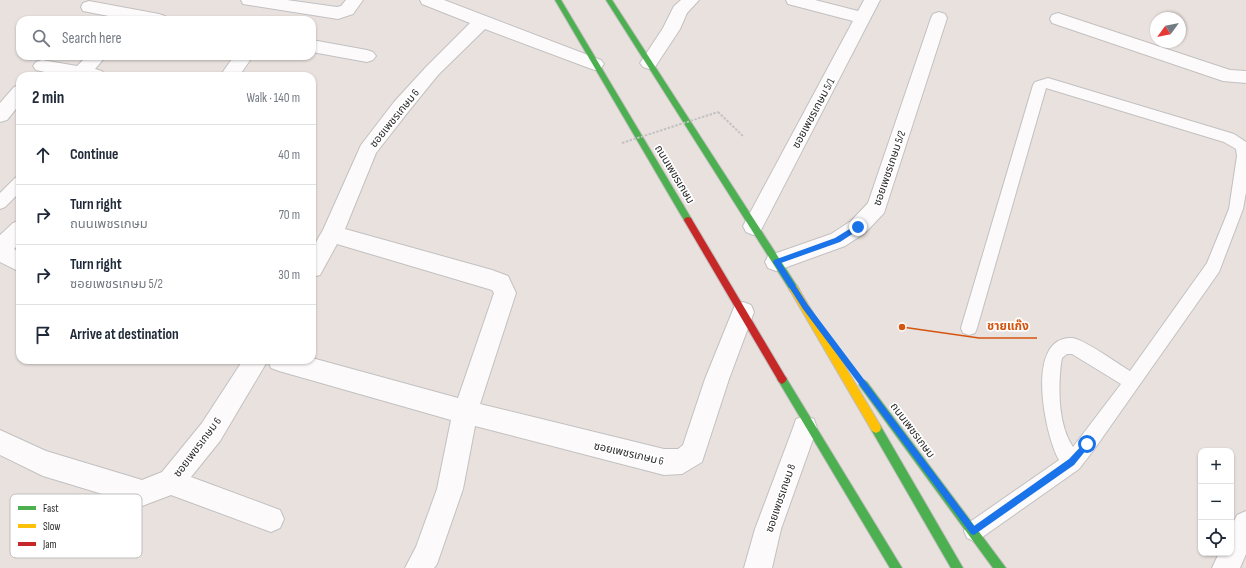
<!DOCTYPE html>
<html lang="en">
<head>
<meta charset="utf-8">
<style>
	:root { --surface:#fff; --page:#f2f2f3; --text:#1f2937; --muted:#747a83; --line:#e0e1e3 }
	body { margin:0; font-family:"Sofia Sans Condensed","Noto Sans Thai",sans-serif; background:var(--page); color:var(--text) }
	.controls { position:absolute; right:12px; bottom:12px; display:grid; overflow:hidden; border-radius:8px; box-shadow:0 1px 3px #0004 }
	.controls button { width:36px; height:36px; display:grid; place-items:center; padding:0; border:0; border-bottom:1px solid var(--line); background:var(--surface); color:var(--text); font:20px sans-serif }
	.compass { position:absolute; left:1150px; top:12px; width:36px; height:36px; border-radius:50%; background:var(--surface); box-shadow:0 1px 3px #0004; rotate:237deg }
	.stop { position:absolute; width:12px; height:12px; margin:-9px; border:3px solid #1a73e8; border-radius:50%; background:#fff }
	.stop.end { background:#1a73e8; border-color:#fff; box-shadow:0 1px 4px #0008 }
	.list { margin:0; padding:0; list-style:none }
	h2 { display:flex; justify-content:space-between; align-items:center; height:52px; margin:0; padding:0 16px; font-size:17px }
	h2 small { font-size:13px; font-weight:400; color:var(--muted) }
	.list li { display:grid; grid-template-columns:26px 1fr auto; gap:12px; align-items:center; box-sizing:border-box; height:60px; padding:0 16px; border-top:1px solid var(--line) }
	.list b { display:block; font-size:15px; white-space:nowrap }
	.list p { margin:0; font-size:13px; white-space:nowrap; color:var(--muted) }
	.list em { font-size:13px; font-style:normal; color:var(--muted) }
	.icon { flex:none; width:22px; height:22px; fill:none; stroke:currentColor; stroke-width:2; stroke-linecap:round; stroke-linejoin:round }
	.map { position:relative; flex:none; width:1246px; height:568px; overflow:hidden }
	.search { position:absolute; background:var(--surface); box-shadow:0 1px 3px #0004; left:16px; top:16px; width:300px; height:44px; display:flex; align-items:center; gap:10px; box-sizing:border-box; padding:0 14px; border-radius:12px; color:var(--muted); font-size:15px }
	.panel { position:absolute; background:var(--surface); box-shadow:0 1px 3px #0004; left:16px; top:72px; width:300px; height:292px; border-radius:12px }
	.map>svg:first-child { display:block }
</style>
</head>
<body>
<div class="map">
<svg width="1246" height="568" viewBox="0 0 1246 568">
	<rect width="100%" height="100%" fill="#e9e1de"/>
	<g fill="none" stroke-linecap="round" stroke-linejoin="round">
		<defs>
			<path id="lane" d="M1048,78L1234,134L1246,142V192L1243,209L1219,272L1093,451L1079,469L981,538L974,541L967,538L964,531L967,524L1059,460C1045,436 1024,336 1072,338C1084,339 1118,364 1130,371L1207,263L1229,209L1237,156L1236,149L1224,142L1046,88L977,328L975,333L969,335L963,333L961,328L1033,85L1035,82ZM1067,354H1072L1121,384L1073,447C1058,425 1058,389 1061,363L1062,358Z
				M20,176V192L5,207L0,209V193L15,178Z"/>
			<path id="street" d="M241,0H287L337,7L341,6L346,0H363L353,14L338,19L249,5L243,4Z
				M420,0H444L601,60L604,64L601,68L595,70L589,68L485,29L438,75L408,112L376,153L345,229L492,270L508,276L516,293L480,404L664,449H678L683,445L705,379L735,305L743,302L751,305L754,312L729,379L702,462L682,474L664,475L475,426L463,489L437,564L434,568H405L416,547L437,489L451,420L279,371L271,368L268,360L220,441L191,477L280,510L284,519L280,528L271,532L171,495L142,506L43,476L0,455V430L46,451L142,480L162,472L202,423L243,360H312V358L458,398L494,293L492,290L337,244L320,275L312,277V249L323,230L361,145L394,102L426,67L470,23L422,4Z
				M681,0H699L687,13L680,29L655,67L649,69L643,67L640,63L663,28L674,6Z
				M786,0H815L858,11L864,0H880L760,232L753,235L746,232L743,226L853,21L788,4Z
				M89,1L159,14L165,16L168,20H129L83,11L81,7L83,3Z
				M939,12L945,14L947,18L884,213L865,233L845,246L776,271L768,268L765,262L768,256L831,234L851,221L868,203L931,18L933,14Z
				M1058,13L1230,70L1246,71V83L1223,81L1052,23L1050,19L1052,15Z
				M312,40L367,50L373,52L376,56L373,60L367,62L312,52Z
				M87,56H106L95,69L102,71L105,76H62L36,70L33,66L36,62L42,60L77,66Z
				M234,56H253L239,76H220Z
				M20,85V104L7,120L0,122V103L14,87Z
				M20,220V243L14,249L20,252V272L0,262V235L13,223Z
				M805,416L814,419L817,428L781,529L772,568H744L755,529L793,428L796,419Z
				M1246,511V554L1240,568H1212L1219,553H1231V527L1237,515Z"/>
			<path id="fast" d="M555,0H561L691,218L692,220L691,222H685Z
				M606,0H612L797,286L799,289L797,292L794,293L791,292Z
				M782,374L785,376L902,568H890L779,382L777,379L779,376Z
				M864,380L867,382L1006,568H993L861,388L859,385L861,382Z
				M876,423L880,425L963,568H951L872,431L871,428L872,425Z"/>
			<path id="slow" d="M794,285L797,286L880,425L881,428L880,431L876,433L872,431L791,292L789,289L791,286Z"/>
			<path id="jam" d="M688,217L691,218L785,376L787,379L785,382L782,384L779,382L685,222L684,220L685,218Z"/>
		</defs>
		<use href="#lane" stroke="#c2c0c1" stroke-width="2"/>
		<use href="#street" stroke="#c2c0c1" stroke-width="2"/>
		<use href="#fast" stroke="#c0bebd" stroke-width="2"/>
		<use href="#slow" stroke="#c0bebd" stroke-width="2"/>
		<use href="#jam" stroke="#c0bebd" stroke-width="2"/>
		<path stroke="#c3c2c2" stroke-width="2" stroke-dasharray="2.5 1.5" stroke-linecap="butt" d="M718,112L743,136"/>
		<use href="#lane" fill="#fcfafa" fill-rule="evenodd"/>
		<use href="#street" fill="#fcfafa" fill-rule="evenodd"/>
		<use href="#fast" fill="#4caf50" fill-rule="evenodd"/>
		<use href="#slow" fill="#ffc107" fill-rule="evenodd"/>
		<use href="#jam" fill="#c62828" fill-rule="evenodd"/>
		<path stroke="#c3c2c2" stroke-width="2" stroke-dasharray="2.5 1.5" stroke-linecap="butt" d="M622,143L718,112"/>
	</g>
	<path fill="#1a73e8" d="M856,225H860V229L840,242L781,263L808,305L974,526L1069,459L1085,442H1090L1091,444L1074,465L974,535L971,534L803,309L773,262L774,260L835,238Z"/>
	<g text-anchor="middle" stroke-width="3.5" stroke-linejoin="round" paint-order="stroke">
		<g font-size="11" fill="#2a2a2a" stroke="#fff">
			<text transform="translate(813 113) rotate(-62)" y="4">ซอยเพชรเกษม 5/1</text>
			<text transform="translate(394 118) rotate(-51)" y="4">ซอยเพชรเกษม 6</text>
			<text transform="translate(889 168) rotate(-71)" y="4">ซอยเพชรเกษม 5/2</text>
			<text transform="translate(675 174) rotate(59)" y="4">ถนนเพชรเกษม</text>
			<text transform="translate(913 430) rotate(53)" y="4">ถนนเพชรเกษม</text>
			<text transform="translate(197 447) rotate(-53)" y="4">ซอยเพชรเกษม 6</text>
			<text transform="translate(629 453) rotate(13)" y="4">ซอยเพชรเกษม 6</text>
			<text transform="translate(780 498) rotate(-71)" y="4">ซอยเพชรเกษม 8</text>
		</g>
	</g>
	<rect x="10" y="494" width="132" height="64" rx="6" fill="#fff" stroke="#bfbfbf" stroke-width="1"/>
	<rect x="18" y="506" width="18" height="4" fill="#4caf50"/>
	<rect x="18" y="524" width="18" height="4" fill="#ffc107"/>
	<rect x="18" y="542" width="18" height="4" fill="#c62828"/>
	<g font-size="11" fill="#2a2a2a">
		<text x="43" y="512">Fast</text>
		<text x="43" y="530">Slow</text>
		<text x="43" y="548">Jam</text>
	</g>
	<path fill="none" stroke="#d5540f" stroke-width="1.5" d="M902 327L979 338H1037"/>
	<circle fill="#d5540f" stroke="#fff" stroke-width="1.5" cx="902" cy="327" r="4"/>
	<g font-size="12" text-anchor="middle" font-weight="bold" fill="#d5540f" stroke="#fff" stroke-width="3.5" stroke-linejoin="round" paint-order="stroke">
		<text x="1008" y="330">ชายแก๊ง</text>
	</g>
</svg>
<div class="controls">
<button>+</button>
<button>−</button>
<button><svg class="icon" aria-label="locate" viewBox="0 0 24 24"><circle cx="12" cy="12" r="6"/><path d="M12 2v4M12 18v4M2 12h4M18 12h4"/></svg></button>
</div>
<svg class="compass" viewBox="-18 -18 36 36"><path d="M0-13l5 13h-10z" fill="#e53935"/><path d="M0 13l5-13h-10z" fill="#747a83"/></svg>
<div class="stop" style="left:1087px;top:444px"></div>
<div class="stop end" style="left:858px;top:227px"></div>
<div class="search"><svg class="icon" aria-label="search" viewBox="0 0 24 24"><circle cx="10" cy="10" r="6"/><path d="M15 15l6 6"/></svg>Search here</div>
<section class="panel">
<h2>2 min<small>Walk · 140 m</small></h2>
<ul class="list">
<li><svg class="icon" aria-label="ahead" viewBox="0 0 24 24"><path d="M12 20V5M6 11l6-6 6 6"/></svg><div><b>Continue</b></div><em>40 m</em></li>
<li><svg class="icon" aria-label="right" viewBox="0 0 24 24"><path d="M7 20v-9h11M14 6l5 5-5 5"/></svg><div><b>Turn right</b><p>ถนนเพชรเกษม</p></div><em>70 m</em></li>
<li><svg class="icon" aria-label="right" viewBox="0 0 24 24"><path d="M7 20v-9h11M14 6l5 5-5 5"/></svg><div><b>Turn right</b><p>ซอยเพชรเกษม 5/2</p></div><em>30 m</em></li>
<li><svg class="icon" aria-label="arrive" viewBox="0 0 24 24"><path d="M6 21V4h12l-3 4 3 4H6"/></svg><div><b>Arrive at destination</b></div></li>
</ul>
</section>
</div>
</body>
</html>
